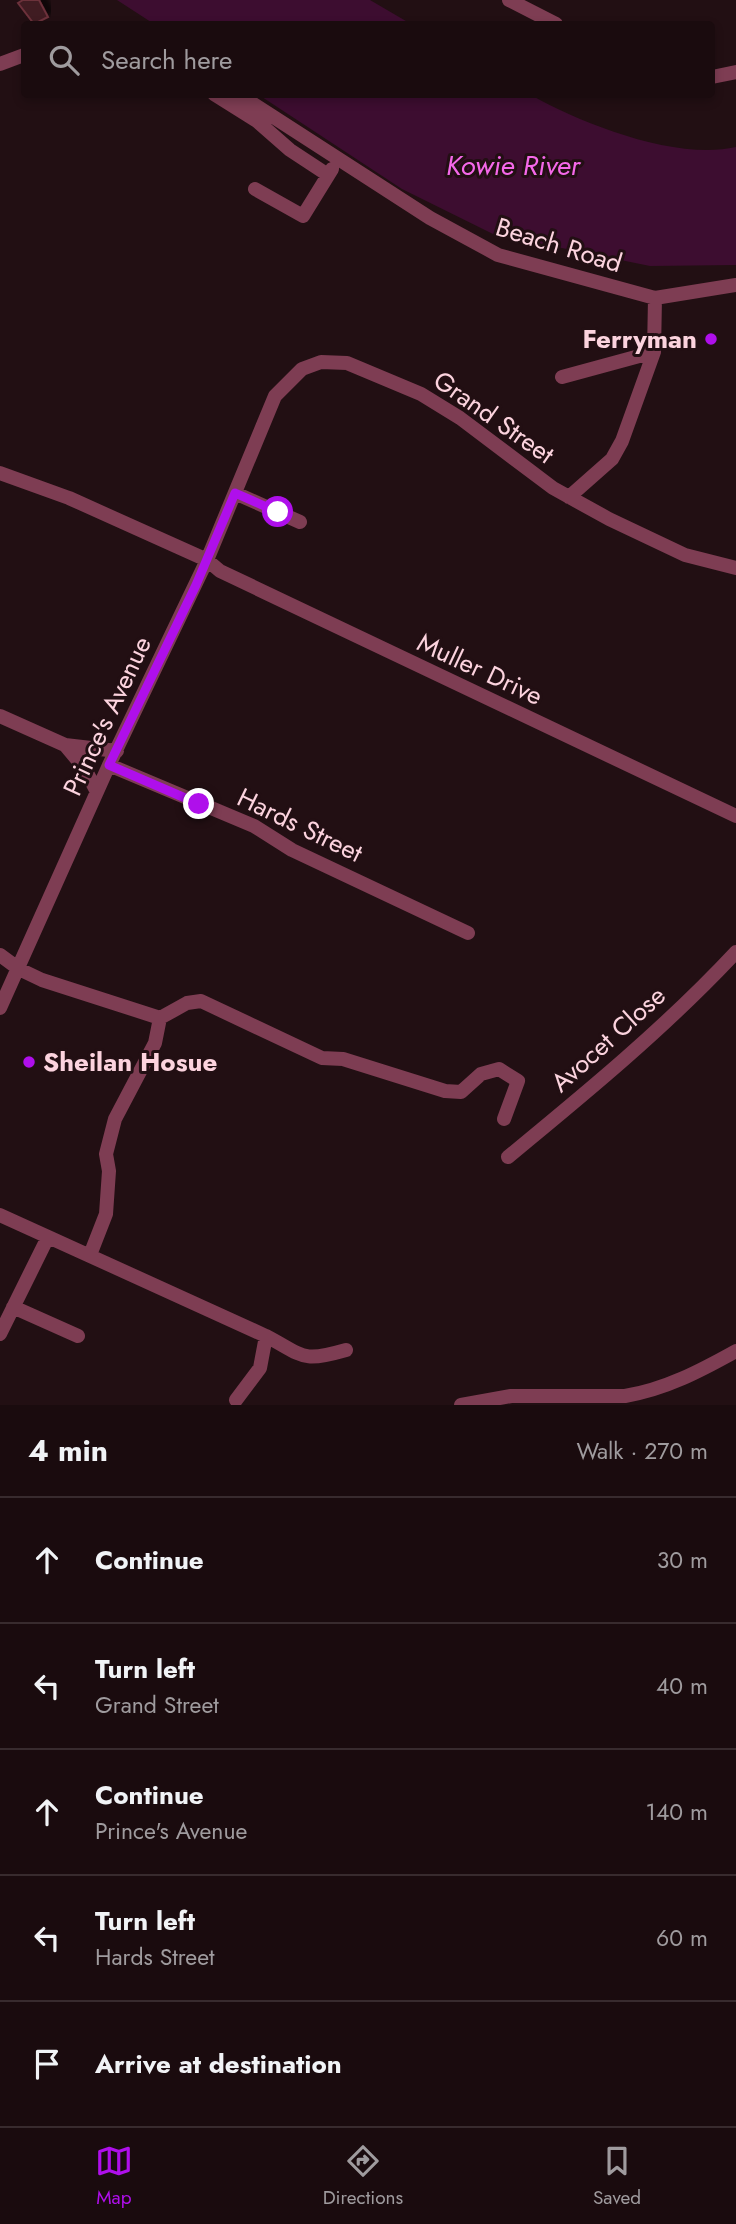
<!DOCTYPE html>
<html lang="en">
<head>
<meta charset="utf-8">
<style>
	:root { --surface:#1a0b0e; --page:#231417; --text:#f1f3f6; --muted:#9f9b9e; --line:#382b2e; --accent:#af0feb }
	body { margin:0; font-family:Jost,sans-serif; background:var(--page); color:var(--text) }
	.stop { position:absolute; width:21px; height:21px; margin:-16px; border:5px solid #af0feb; border-radius:50%; background:#fff }
	.stop.end { background:#af0feb; border-color:#fff; box-shadow:0 2px 7px #0008 }
	.list { margin:0; padding:0; list-style:none }
	h2 { display:flex; justify-content:space-between; align-items:center; height:91px; margin:0; padding:0 28px; font-size:30px }
	h2 small { font-size:23px; font-weight:400; color:var(--muted) }
	.list li { display:grid; grid-template-columns:46px 1fr auto; gap:21px; align-items:center; box-sizing:border-box; height:126px; padding:0 28px; border-top:2px solid var(--line) }
	.list b { display:block; font-size:26px; white-space:nowrap }
	.list p { margin:0; font-size:23px; white-space:nowrap; color:var(--muted) }
	.list em { font-size:23px; font-style:normal; color:var(--muted) }
	.icon { flex:none; width:38px; height:38px; fill:none; stroke:currentColor; stroke-width:2; stroke-linecap:round; stroke-linejoin:round }
	.map { position:relative; flex:none; width:736px; height:1405px; overflow:hidden }
	.search { position:absolute; background:var(--surface); box-shadow:0 4px 10px #0003; left:21px; right:21px; top:21px; height:77px; display:flex; align-items:center; gap:18px; box-sizing:border-box; padding:0 24px; border-radius:7px; color:var(--muted); font-size:26px }
	.sheet { height:721px; background:var(--surface) }
	nav { display:flex; justify-content:space-around; align-items:center; box-sizing:border-box; height:98px; border-top:2px solid var(--line); background:var(--surface); font-size:19px; color:var(--muted) }
	nav a { display:grid; justify-items:center; gap:4px }
	nav .on { color:var(--accent) }
	.map>svg:first-child { display:block }
</style>
</head>
<body>
<div class="map">
<svg width="736" height="1405" viewBox="0 0 736 1405">
	<defs>
		<filter id="shadow"><feDropShadow dx="5.5" dy="-5.5" stdDeviation="2" flood-color="#0009"/></filter>
	</defs>
	<rect width="100%" height="100%" fill="#220f13"/>
	<path fill="#3d0d30" d="M117,0H370L411,24H154Z
		M259,95H531C582,124 677,161 736,147V265L650,266L493,234L402,189Z"/>
	<path fill="#411c23" stroke="#6c303b" stroke-width="2" filter="url(#shadow)" d="M23,0H39L48,17L34,24L18,3Z"/>
	<g fill="none" stroke-linecap="round" stroke-linejoin="round">
		<path stroke="#7e3d53" stroke-width="14" d="M509,0L556,24
			M0,64L24,55
			M712,77L736,72
			M214,94L257,121L290,150L328,175
			M238,94L430,218L498,255L655,298L736,285
			M255,189L303,216L332,169
			M562,377L654,352
			M0,473L69,498L207,560L220,571L736,816
			M235,493L300,522
			M569,497L612,459L622,441L654,352L655,298
			M0,716L65,745L117,751
			M65,745L85,769L97,792
			M109,765L254,826L292,850L468,933
			M0,955L19,969L42,980L160,1018L187,1003L201,1001L322,1058L343,1059L445,1091L461,1092L481,1074L499,1069L518,1081L504,1119
			M0,1008L109,765L207,560L275,396L302,369L321,362L347,363L421,394L460,418L553,488L609,519L685,555L736,568
			M508,1157C587,1092 666,1027 736,952
			M0,1215L266,1336C304,1356 301,1363 346,1350
			M90,1255L106,1214L109,1171L106,1154L115,1119L155,1043L160,1018
			M13,1307L78,1336
			M0,1334L48,1237
			M236,1400L260,1368L266,1336
			M461,1405L511,1396H625C666,1389 700,1371 736,1351"/>
	</g>
	<g fill="none" stroke-linecap="round" stroke-linejoin="round">
		<path stroke="#af0feb" stroke-width="9" d="M199,804L109,765L196,585L235,493L278,512"/>
	</g>
	<g fill="#af0feb" stroke="#220f13" stroke-width="2.5">
		<circle cx="711" cy="339" r="7"/>
		<circle cx="29" cy="1062" r="7"/>
	</g>
	<g text-anchor="middle" stroke-width="6" stroke-linejoin="round" paint-order="stroke">
		<g font-size="26" fill="#fcd3de" stroke="#220f13">
			<text transform="translate(559 245) rotate(17)" y="9">Beach Road</text>
			<text transform="translate(494 417) rotate(35)" y="9">Grand Street</text>
			<text transform="translate(480 669) rotate(25)" y="9">Muller Drive</text>
			<text transform="translate(107 716) rotate(-65)" y="9">Prince's Avenue</text>
			<text transform="translate(300 825) rotate(26)" y="9">Hards Street</text>
			<text transform="translate(608 1039) rotate(-42)" y="9">Avocet Close</text>
		</g>
		<g font-size="26" font-weight="bold" fill="#fcd3de" stroke="#220f13" text-anchor="end">
			<text x="697" y="348">Ferryman</text>
			<text x="43" y="1071" text-anchor="start">Sheilan Hosue</text>
		</g>
		<g font-size="28" font-style="italic" fill="#f568e9" stroke="#220f13">
			<text x="513" y="175">Kowie River</text>
		</g>
	</g>
</svg>
<div class="stop" style="left:278px;top:512px"></div>
<div class="stop end" style="left:199px;top:804px"></div>
<div class="search"><svg class="icon" aria-label="search" viewBox="0 0 24 24"><circle cx="10" cy="10" r="6"/><path d="M15 15l6 6"/></svg>Search here</div>
</div>
<section class="sheet">
<h2>4 min<small>Walk · 270 m</small></h2>
<ul class="list">
<li><svg class="icon" aria-label="ahead" viewBox="0 0 24 24"><path d="M12 20V5M6 11l6-6 6 6"/></svg><div><b>Continue</b></div><em>30 m</em></li>
<li><svg class="icon" aria-label="left" viewBox="0 0 24 24"><path d="M17 20v-9H6M10 6l-5 5 5 5"/></svg><div><b>Turn left</b><p>Grand Street</p></div><em>40 m</em></li>
<li><svg class="icon" aria-label="ahead" viewBox="0 0 24 24"><path d="M12 20V5M6 11l6-6 6 6"/></svg><div><b>Continue</b><p>Prince's Avenue</p></div><em>140 m</em></li>
<li><svg class="icon" aria-label="left" viewBox="0 0 24 24"><path d="M17 20v-9H6M10 6l-5 5 5 5"/></svg><div><b>Turn left</b><p>Hards Street</p></div><em>60 m</em></li>
<li><svg class="icon" aria-label="arrive" viewBox="0 0 24 24"><path d="M6 21V4h12l-3 4 3 4H6"/></svg><div><b>Arrive at destination</b></div></li>
</ul>
</section>
<nav>
<a class="on"><svg class="icon" aria-label="map" viewBox="0 0 24 24"><path d="M3 6l6-2 6 2 6-2v14l-6 2-6-2-6 2zM9 4v14M15 6v14"/></svg>Map</a>
<a><svg class="icon" aria-label="directions" viewBox="0 0 24 24"><path d="M12 3l9 9-9 9-9-9zM9 14v-3h6M13 9l2 2-2 2"/></svg>Directions</a>
<a><svg class="icon" aria-label="saved" viewBox="0 0 24 24"><path d="M7 4h10v16l-5-4-5 4z"/></svg>Saved</a>
</nav>
</body>
</html>
